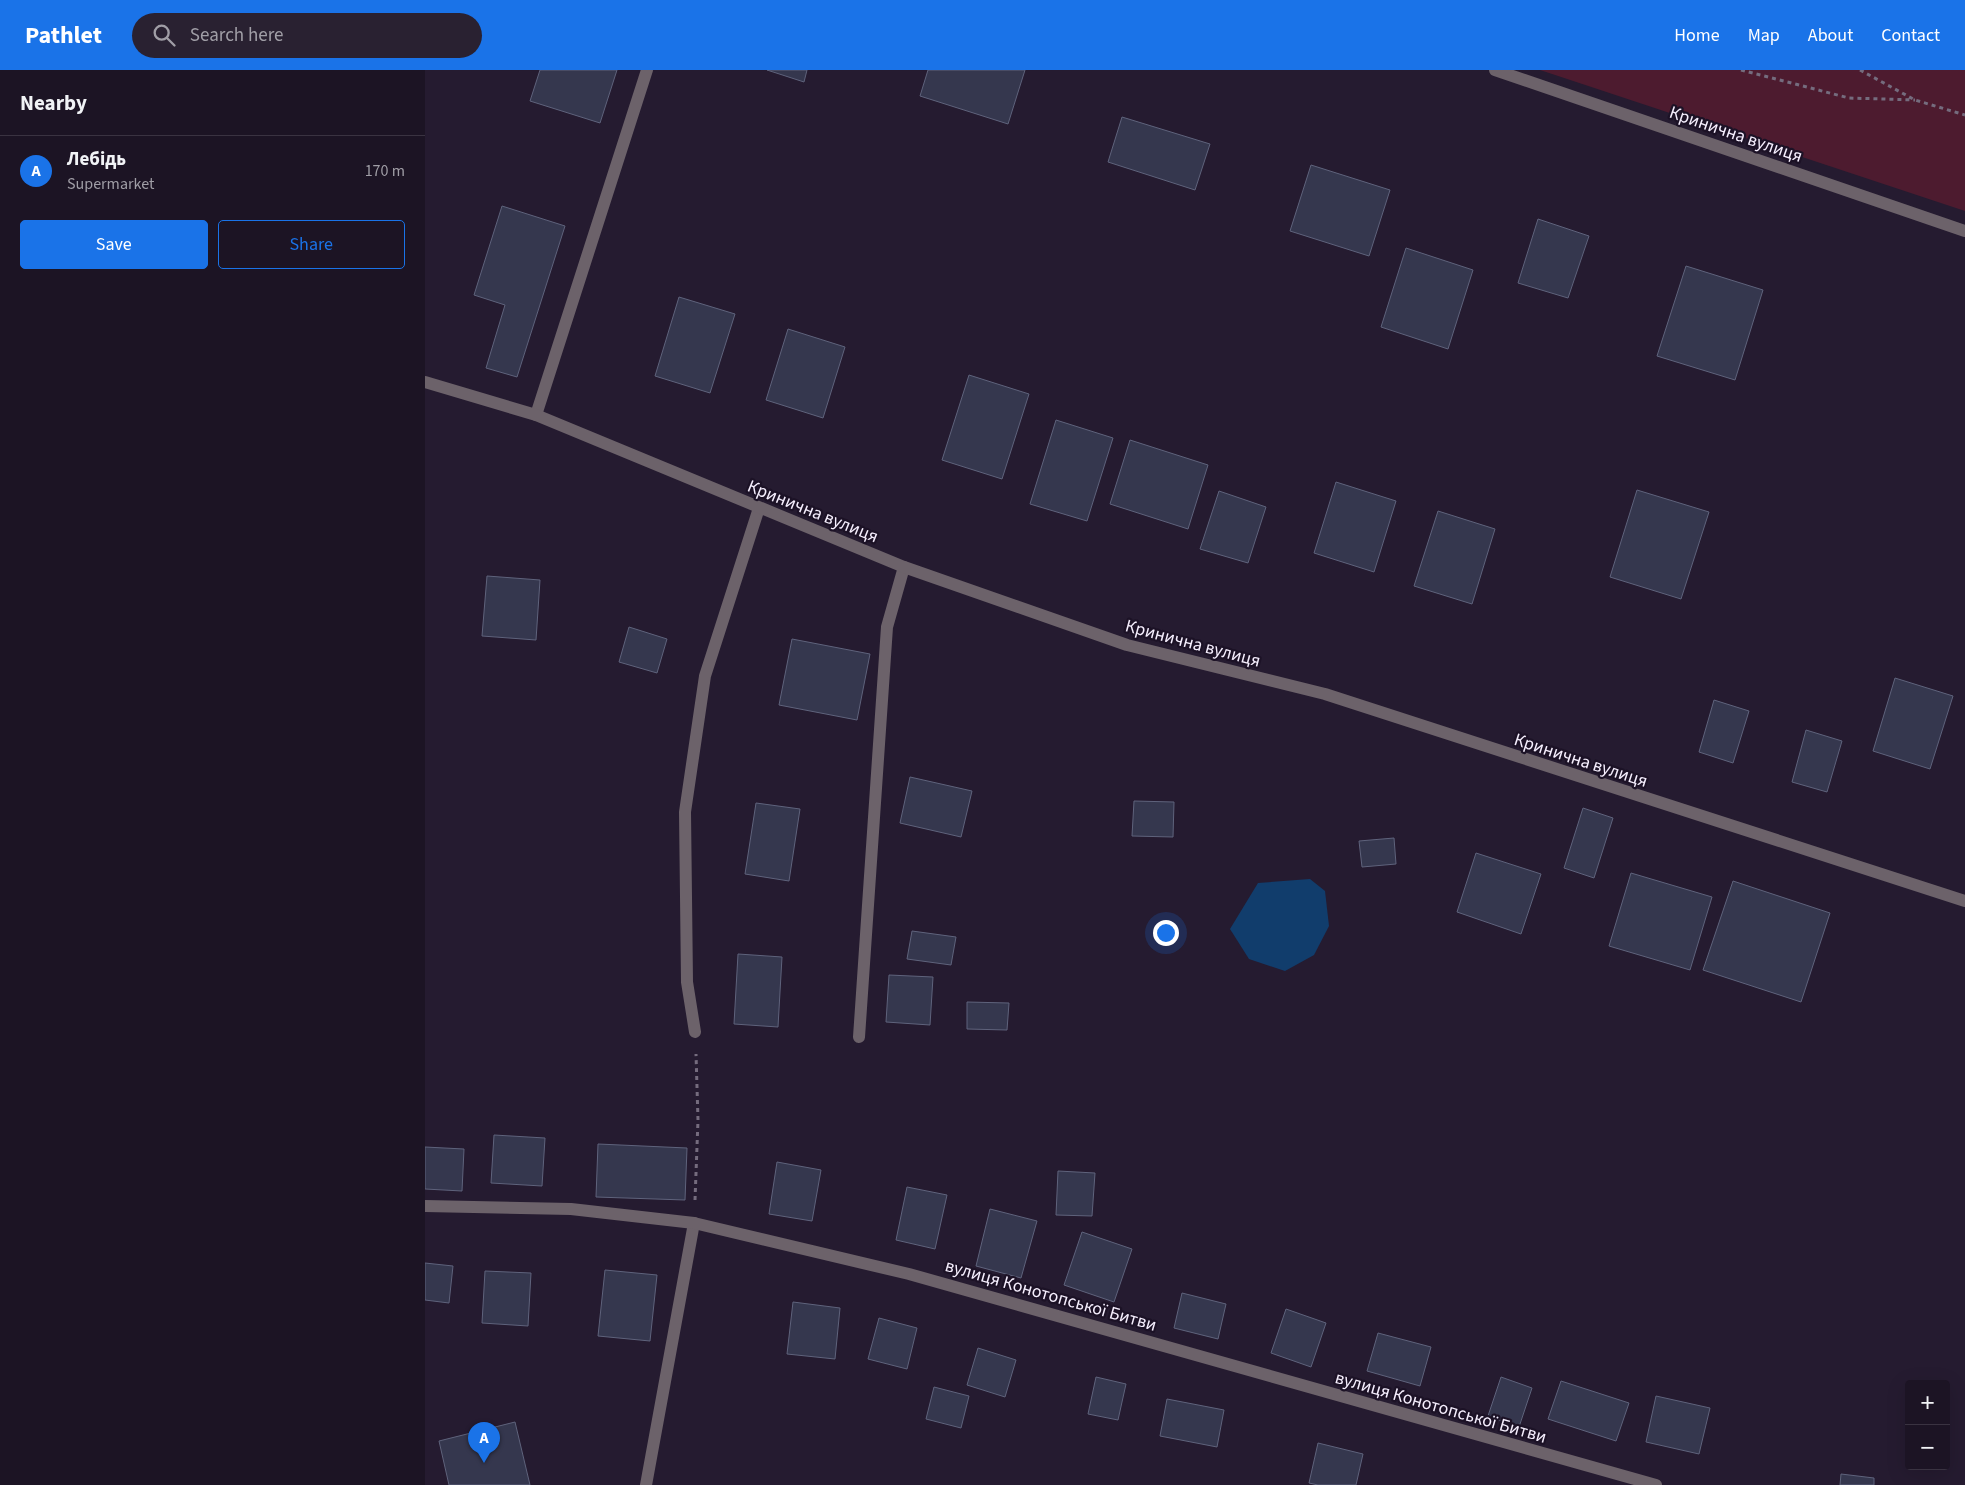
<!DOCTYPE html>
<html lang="en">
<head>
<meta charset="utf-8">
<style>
	:root { --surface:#1c1424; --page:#292131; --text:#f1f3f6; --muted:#a09ea6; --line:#3a3341; --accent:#1a73e8 }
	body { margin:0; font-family:"Source Sans 3",sans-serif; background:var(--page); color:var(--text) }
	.controls { position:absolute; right:15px; bottom:15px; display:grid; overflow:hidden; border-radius:5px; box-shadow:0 5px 20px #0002 }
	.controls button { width:45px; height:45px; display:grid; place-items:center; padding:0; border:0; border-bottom:1px solid var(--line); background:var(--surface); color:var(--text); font:25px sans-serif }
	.you { position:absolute; left:740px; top:862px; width:18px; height:18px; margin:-12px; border:4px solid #fff; border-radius:50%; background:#1a73e8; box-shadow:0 0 0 8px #1a73e833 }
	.badge { display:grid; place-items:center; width:32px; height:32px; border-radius:50%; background:var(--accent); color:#fff; font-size:16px; font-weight:700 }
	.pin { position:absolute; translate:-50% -41px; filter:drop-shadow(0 1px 2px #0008) }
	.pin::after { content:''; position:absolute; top:26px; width:18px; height:15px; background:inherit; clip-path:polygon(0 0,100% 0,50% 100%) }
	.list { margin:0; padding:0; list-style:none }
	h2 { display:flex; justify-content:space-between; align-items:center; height:65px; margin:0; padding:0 20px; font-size:21px }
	h2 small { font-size:16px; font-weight:400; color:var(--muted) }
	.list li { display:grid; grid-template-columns:32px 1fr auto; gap:15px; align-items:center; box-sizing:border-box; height:70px; padding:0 20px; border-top:1px solid var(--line) }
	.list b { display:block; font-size:19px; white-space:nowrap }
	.list p { margin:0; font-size:16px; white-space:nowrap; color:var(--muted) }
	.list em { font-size:16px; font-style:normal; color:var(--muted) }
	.actions { display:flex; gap:10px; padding:15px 20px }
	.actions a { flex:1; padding:11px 0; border:1px solid var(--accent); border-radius:5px; text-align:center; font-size:18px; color:var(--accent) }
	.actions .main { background:var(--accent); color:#fff }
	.icon { flex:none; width:28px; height:28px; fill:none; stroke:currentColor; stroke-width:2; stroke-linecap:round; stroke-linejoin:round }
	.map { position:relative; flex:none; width:1540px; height:1415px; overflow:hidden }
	header { display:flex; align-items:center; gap:30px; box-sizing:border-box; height:70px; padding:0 25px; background:var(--accent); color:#fff }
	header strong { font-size:24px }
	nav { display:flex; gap:28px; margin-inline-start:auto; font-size:18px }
	.search { width:350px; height:45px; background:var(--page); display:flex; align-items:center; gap:12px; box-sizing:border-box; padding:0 18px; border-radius:28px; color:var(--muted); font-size:19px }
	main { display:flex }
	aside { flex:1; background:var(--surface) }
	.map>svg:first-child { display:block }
</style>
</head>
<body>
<header>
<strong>Pathlet</strong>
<div class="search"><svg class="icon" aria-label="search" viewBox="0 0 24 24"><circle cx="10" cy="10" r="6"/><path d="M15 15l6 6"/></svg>Search here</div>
<nav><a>Home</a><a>Map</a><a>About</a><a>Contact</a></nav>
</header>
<main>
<aside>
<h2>Nearby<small></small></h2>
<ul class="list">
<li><span class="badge">A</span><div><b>Лебідь</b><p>Supermarket</p></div><em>170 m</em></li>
</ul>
<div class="actions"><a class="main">Save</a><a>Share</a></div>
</aside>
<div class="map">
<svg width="1540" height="1415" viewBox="0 0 1540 1415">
	<rect width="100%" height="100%" fill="#251b30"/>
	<path fill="#4d1b2f" d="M1115,0H1540V141Z"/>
	<path fill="#113d6c" d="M885,809L900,821L904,856L889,885L860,901L824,889L805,859L833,813Z"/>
	<path fill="#35374e" stroke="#5f637c" d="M115,0H192L175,53L105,31Z
		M342,0H382L379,12Z
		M503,0H600L583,54L495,26Z
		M697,47L785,74L770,120L683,92Z
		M886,95L965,120L944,186L865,161Z
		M77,136L140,156L92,307L61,298L80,235L49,225Z
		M1113,149L1164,166L1143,228L1093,213Z
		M981,178L1048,200L1023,279L956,257Z
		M1261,196L1338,220L1310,310L1232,286Z
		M254,227L310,244L285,323L230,306Z
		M363,259L420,277L398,348L341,330Z
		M544,305L604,324L577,409L517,390Z
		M631,350L688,368L662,451L605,434Z
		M705,370L783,395L763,459L685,434Z
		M911,412L971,431L949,502L889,483Z
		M1212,420L1284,442L1256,529L1185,507Z
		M794,421L841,437L823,493L775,479Z
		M1013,441L1070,459L1047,534L989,516Z
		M62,506L115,510L111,570L57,566Z
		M204,557L242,569L232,603L194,592Z
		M367,569L445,584L432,650L354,635Z
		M1470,608L1528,626L1505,699L1448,681Z
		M1289,630L1324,641L1308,693L1274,682Z
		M1381,660L1417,671L1402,722L1367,712Z
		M485,707L547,721L536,767L475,753Z
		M709,731L749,732L748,767L707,766Z
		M331,733L375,739L364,811L320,804Z
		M1158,738L1188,748L1169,808L1139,798Z
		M969,768L971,794L937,797L934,771Z
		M1051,783L1116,804L1096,864L1032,842Z
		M1206,803L1287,827L1265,900L1184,876Z
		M1308,811L1405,843L1376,932L1278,900Z
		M487,861L531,867L526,895L482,889Z
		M313,884L357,887L353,957L309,954Z
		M464,905L508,907L505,955L461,952Z
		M542,932L584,933L582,960L542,959Z
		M69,1065L120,1068L117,1116L66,1113Z
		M173,1074L262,1078L260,1130L171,1127Z
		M0,1077L39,1079L37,1121L0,1119Z
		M352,1092L396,1100L387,1151L344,1144Z
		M633,1101L670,1103L667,1146L631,1145Z
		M482,1117L522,1125L510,1179L471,1170Z
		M565,1139L612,1151L596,1208L551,1196Z
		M657,1162L707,1179L689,1232L639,1215Z
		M0,1193L28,1196L24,1233L0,1230Z
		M180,1200L232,1205L225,1271L173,1266Z
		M60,1201L106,1203L103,1256L57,1253Z
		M757,1223L801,1234L793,1269L749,1258Z
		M368,1232L415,1238L410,1289L362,1284Z
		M861,1239L901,1253L886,1297L846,1283Z
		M454,1248L492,1258L482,1299L443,1289Z
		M953,1263L1006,1277L995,1316L942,1301Z
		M553,1278L591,1290L580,1327L542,1315Z
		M671,1307L701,1314L693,1350L663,1344Z
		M1076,1307L1107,1318L1094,1357L1063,1346Z
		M1136,1311L1204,1333L1191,1371L1123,1349Z
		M509,1317L544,1326L536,1358L501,1349Z
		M1231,1326L1285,1338L1274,1384L1221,1372Z
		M742,1329L799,1340L792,1377L735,1366Z
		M90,1352L105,1415H24L14,1371Z
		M893,1373L938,1384L931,1415H893L884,1413Z
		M1416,1404L1449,1408V1415H1415Z"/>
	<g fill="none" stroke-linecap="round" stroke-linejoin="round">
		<path stroke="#756c7e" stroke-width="3" stroke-dasharray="4 4" stroke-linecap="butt" d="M1316,0L1424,28L1490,30
			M1435,0L1490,30L1540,45
			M270,1130L273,1050L271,984"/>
		<path stroke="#6c626a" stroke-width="12" d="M111,345L222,0
			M270,962L262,912L260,742L280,606L334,438
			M434,967L462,557L479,497
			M221,1415L269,1153"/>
		<path stroke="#6c626a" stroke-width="12" d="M1070,0L1540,161
			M0,312L111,345L479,497L702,575L900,624L1540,831
			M0,1136L146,1139L269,1153L484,1204L1231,1415"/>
	</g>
	<g text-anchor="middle" stroke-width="4.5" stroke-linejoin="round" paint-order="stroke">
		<g font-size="18" fill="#f6effe" stroke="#1c1226">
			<text transform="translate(1311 64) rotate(19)" y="6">Кринична вулиця</text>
			<text transform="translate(388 441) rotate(22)" y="6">Кринична вулиця</text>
			<text transform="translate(768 573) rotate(15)" y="6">Кринична вулиця</text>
			<text transform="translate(1156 690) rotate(18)" y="6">Кринична вулиця</text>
			<text transform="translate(626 1225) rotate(16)" y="6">вулиця Конотопської Битви</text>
			<text transform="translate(1016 1337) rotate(16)" y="6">вулиця Конотопської Битви</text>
		</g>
	</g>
</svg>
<div class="controls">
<button>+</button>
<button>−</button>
</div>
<div class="you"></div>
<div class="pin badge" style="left:59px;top:1393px">A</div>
</div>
</main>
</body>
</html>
